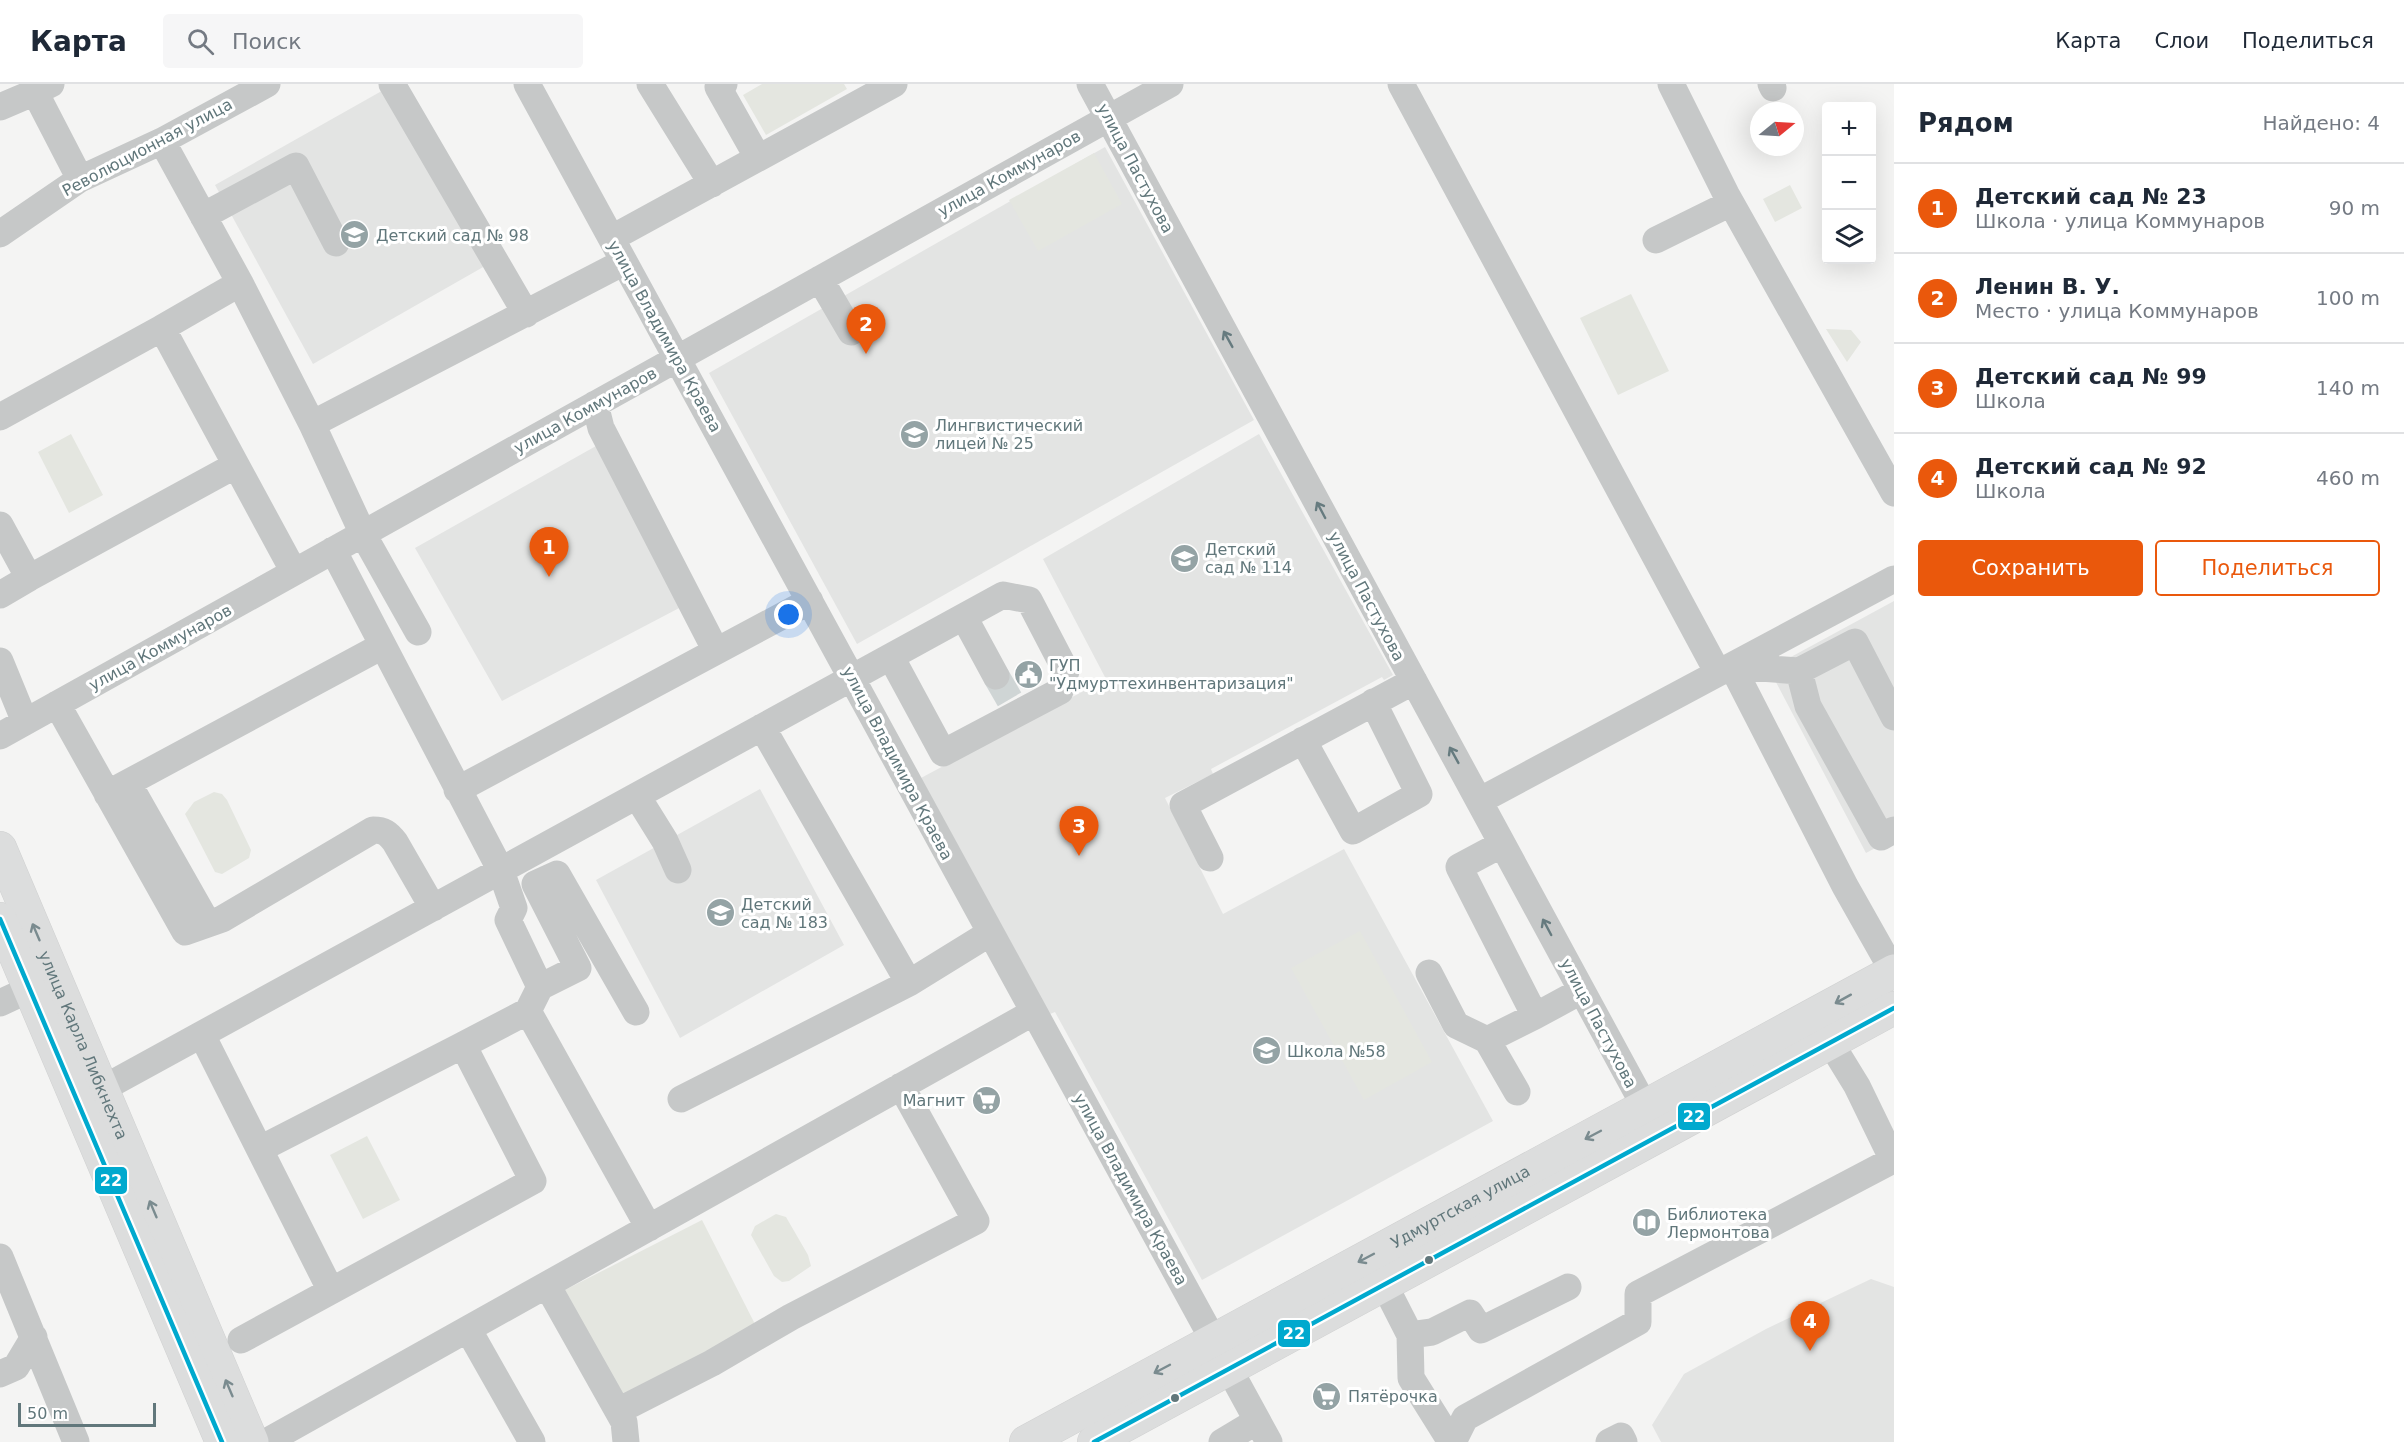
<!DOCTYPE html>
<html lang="ru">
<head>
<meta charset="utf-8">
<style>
	:root { --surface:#fff; --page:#f6f6f7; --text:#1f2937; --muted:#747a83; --line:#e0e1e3; --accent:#ea580c }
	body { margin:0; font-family:"DejaVu Sans",sans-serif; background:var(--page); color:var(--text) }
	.controls { position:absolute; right:18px; top:18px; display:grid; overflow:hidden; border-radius:6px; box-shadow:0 6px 24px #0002 }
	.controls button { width:54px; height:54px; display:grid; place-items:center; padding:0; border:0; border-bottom:2px solid var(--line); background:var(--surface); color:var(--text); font:30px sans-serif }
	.compass { position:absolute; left:1750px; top:18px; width:54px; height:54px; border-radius:50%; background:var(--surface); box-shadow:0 6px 24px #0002; rotate:72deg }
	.scale { position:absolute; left:18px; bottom:15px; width:138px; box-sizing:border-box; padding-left:6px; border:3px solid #61777b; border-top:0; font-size:16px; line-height:21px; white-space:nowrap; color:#61777b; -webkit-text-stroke:4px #fff; paint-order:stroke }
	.you { position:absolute; left:789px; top:531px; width:21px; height:21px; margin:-15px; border:4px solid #fff; border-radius:50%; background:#1a73e8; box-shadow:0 0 0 9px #1a73e833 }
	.badge { display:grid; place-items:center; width:39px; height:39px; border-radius:50%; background:var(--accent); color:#fff; font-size:20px; font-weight:700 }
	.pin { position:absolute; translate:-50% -50px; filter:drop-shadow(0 2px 3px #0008) }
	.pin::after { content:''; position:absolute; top:32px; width:21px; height:18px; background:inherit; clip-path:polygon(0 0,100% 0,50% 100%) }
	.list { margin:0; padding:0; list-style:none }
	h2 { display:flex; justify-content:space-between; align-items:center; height:78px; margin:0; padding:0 24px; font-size:26px }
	h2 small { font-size:20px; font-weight:400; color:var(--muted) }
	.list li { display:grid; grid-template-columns:39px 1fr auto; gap:18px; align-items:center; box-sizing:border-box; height:90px; padding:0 24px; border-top:2px solid var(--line) }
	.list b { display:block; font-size:22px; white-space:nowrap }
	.list p { margin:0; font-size:20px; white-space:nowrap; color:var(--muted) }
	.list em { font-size:20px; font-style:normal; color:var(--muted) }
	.actions { display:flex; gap:12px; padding:18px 24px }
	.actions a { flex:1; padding:14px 0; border:2px solid var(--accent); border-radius:6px; text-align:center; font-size:21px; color:var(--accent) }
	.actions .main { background:var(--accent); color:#fff }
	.icon { flex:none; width:33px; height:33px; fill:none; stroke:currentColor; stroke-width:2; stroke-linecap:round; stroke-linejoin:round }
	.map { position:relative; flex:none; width:1894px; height:1358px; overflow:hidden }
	header { display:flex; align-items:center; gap:36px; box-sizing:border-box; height:84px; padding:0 30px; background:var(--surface); border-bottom:2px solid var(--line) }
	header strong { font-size:28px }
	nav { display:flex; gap:33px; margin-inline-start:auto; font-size:21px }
	.search { width:420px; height:54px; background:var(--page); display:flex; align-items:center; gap:15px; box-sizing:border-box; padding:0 21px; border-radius:6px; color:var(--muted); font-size:22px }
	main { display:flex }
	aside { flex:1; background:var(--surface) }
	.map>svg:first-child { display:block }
</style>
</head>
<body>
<header>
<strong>Карта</strong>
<div class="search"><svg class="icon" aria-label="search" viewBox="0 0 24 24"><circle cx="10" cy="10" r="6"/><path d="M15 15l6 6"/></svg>Поиск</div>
<nav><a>Карта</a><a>Слои</a><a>Поделиться</a></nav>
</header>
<main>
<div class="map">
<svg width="1894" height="1358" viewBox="0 0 1894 1358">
	<rect width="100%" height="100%" fill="#f4f4f3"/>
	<path fill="#e3e4e3" d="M387,4L485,182L313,280L215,101Z
		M1105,63L1254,336L857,560L709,289Z
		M1259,350L1393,591L1384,596L1382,593L1211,685L1213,690L1165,714L1223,830L1344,765L1493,1037L1202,1196L1055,928L1050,930L921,694L1106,595L1043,475Z
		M596,362L683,522L502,617L415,464Z
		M1894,517V754L1866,769L1769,585Z
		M760,705L844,861L680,954L596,796Z
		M1871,1195L1894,1203V1358H1661L1652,1341L1684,1290L1766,1245Z"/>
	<path fill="#e4e6e0" d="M762,0H844L847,5L766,51L743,11Z
		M1094,69L1122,120L1038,167L1009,116Z
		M1790,101L1802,124L1775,138L1763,115Z
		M1631,210L1669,287L1618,311L1580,234Z
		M1826,245L1851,246L1861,258L1847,278Z
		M71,350L103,411L69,429L38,368Z
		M214,708L222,710L227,716L251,766L249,774L222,790L215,788L185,730L194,718Z
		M1360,847L1432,978L1364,1016L1291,884Z
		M367,1052L400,1116L363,1135L330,1071Z
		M776,1130L786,1133L808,1171L811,1182L789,1197L782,1198L774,1192L751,1151L755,1142Z
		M702,1136L757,1244L617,1316L561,1208Z"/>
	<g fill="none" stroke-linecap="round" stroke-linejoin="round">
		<path stroke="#cfd5d5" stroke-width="27" stroke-dasharray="27 14" stroke-linecap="butt" d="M996,592L1014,623"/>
		<defs>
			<g id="major">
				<path id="s1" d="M0,764L252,1358"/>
				<path d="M0,835L222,1358"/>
				<path id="s2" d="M1026,1358L1894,887"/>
				<path d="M1094,1358L1894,924"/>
			</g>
		</defs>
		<use href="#major" stroke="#d0d1d1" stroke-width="34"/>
		<path stroke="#c6c8c8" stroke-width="27" d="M51,0L35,8L80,95
			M392,0L526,230
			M527,0L1269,1358
			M650,0L712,100
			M724,0L718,3L758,74
			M1090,0L1645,1023
			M1401,0L1718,589
			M1671,0L1726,110L1894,409
			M1771,0L1773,4
			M0,23L35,8
			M162,57L240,199L312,340L363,450L418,548
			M203,132L296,82L336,159
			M0,150L80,95L162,57L267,0
			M612,154L894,0
			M1656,156L1731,119
			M820,195L851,248
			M162,244L228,206
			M595,320L601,344L716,567
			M0,333L162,244L294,488
			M312,340L624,178
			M0,441L29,494L0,511
			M333,466L501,787L514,824L508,836L540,903L528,927L649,1144
			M29,494L236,381
			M964,533L996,592
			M0,577L25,638
			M1732,582L1845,802L1893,887
			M1732,582L1799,587L1855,558L1894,633
			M1799,587L1808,622L1881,753L1894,746
			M57,620L185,848L222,835L373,746C384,746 388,749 395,758L433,824
			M762,643L909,899
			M0,652L1170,0
			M1303,656L1353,747L1419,710L1373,618
			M128,699L208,840
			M457,706L810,517
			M107,710L382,562
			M637,712L665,757L678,786
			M1479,717L1894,495
			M1502,760L1459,783L1535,932L1581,907
			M1210,774L1183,721L1414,597
			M1429,889L1456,941L1487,956L1517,1008
			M540,903L578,884L535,800L557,790L636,928
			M0,919L30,905
			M202,951L331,1207
			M1487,956L1535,932
			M463,961L528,927
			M102,1005L1003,511L1029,516L1066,587L1060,607L943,669L891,573
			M681,1015L909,899L990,849
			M0,1173L76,1358
			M1384,1200L1410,1251L1411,1294L1451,1358
			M547,1201L624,1338L626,1358
			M468,1245L532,1358
			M1410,1251L1432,1248L1470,1229L1481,1246L1568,1203
			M241,1256L533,1097L463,961L260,1065
			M0,1290L16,1283L34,1253
			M618,1327L712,1279L791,1233L976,1137L901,1002
			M266,1358L1034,928
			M1222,1358L1257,1337
			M1453,1358L1465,1334L1638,1238V1210L1893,1076L1857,1002L1830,958
			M1609,1358L1621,1352L1624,1358"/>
		<use href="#major" stroke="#dcdddd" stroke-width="33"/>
		<defs>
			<path id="bus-1" d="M0,835L222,1358
				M1094,1358L1894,924"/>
		</defs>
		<use href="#bus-1" stroke="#fff" stroke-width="9"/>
		<use href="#bus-1" stroke="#00a9ce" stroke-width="4.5"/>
	</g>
	<defs><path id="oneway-shaft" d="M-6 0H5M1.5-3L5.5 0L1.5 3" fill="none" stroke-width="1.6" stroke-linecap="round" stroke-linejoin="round" transform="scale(1.5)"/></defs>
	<g stroke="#667b7f">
		<use href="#oneway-shaft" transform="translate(1228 255) rotate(-119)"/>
		<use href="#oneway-shaft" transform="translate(1321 426) rotate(-118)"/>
		<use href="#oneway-shaft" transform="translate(1454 671) rotate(-119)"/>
		<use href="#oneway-shaft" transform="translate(1547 843) rotate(-118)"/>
	</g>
	<g stroke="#7a8b8f">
		<use href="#oneway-shaft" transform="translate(36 848) rotate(-113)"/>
		<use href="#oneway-shaft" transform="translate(1843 915) rotate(151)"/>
		<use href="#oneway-shaft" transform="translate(1593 1051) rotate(152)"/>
		<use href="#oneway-shaft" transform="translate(153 1125) rotate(-113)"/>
		<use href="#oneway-shaft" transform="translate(1366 1174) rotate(152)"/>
		<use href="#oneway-shaft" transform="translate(1162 1285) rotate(152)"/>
		<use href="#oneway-shaft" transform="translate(229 1304) rotate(-113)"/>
	</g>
	<defs>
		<symbol id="school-disc" viewBox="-11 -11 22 22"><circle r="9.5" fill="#94a3a5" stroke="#fff"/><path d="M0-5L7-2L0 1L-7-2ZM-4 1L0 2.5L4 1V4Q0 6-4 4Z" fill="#fff"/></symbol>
		<symbol id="civic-disc" viewBox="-11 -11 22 22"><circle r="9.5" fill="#94a3a5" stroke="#fff"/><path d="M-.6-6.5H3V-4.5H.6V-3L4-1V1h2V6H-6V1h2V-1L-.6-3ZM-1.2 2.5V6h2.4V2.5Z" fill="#fff"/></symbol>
		<symbol id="supermarket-disc" viewBox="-11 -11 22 22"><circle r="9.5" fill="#94a3a5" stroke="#fff"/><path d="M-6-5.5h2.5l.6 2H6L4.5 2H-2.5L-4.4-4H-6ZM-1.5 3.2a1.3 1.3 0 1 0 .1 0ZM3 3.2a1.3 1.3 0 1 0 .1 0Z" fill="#fff"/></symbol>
		<symbol id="library-disc" viewBox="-11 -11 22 22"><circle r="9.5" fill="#94a3a5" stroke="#fff"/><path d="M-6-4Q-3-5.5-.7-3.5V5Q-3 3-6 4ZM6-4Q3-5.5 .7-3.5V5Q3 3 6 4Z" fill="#fff"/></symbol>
	</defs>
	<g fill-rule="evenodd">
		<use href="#school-disc" x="338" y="134" width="33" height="33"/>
		<use href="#school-disc" x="898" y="334" width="33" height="33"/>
		<use href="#school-disc" x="1168" y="458" width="33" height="33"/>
		<use href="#civic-disc" x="1012" y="574" width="33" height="33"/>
		<use href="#school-disc" x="704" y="812" width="33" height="33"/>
		<use href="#school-disc" x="1250" y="950" width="33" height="33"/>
		<use href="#supermarket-disc" x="970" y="1000" width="33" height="33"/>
		<use href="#library-disc" x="1630" y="1122" width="33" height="33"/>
		<use href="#supermarket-disc" x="1310" y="1296" width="33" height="33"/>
	</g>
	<g fill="#61777b" stroke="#fff" stroke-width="2">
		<circle cx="1429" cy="1176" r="5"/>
		<circle cx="1175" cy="1314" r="5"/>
	</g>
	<g text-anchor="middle" stroke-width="6" stroke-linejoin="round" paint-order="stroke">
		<g font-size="16" fill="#61777b" stroke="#fff">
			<text transform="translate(147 63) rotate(-28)" y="6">Революционная улица</text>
			<text transform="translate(1136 84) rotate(62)" y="6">улица Пастухова</text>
			<text transform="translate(1009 89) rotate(-29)" y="6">улица Коммунаров</text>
			<text transform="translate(665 252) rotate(61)" y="6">улица Владимира Краева</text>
			<text transform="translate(585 326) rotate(-29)" y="6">улица Коммунаров</text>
			<text transform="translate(1367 512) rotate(62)" y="6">улица Пастухова</text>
			<text transform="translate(160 563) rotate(-29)" y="6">улица Коммунаров</text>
			<text transform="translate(898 679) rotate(62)" y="6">улица Владимира Краева</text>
			<text transform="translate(1599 939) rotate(62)" y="6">улица Пастухова</text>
			<text dy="6" stroke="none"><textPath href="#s1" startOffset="214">улица Карла Либкнехта</textPath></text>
			<text transform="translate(1131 1105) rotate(61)" y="6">улица Владимира Краева</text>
			<text dy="6" stroke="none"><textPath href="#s2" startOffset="494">Удмуртская улица</textPath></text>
		</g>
		<g font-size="16" fill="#61777b" stroke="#fff" text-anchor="start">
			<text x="376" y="157">Детский сад № 98</text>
			<text x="935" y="347">Лингвистический<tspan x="935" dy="18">лицей № 25</tspan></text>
			<text x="1205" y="471">Детский<tspan x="1205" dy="18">сад № 114</tspan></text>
			<text x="1049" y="587">ГУП<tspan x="1049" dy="18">"Удмурттехинвентаризация"</tspan></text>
			<text x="741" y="826">Детский<tspan x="741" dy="18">сад № 183</tspan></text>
			<text x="1287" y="973">Школа №58</text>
			<text x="965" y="1022" text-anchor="end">Магнит</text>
			<text x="1667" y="1136">Библиотека<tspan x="1667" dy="18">Лермонтова</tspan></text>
			<text x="1348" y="1318">Пятёрочка</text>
		</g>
	</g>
	<g stroke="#fff" stroke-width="2">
		<rect x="1677" y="1018" width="34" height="29" rx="6" fill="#00a9ce"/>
		<rect x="94" y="1082" width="34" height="29" rx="6" fill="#00a9ce"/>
		<rect x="1277" y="1235" width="34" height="29" rx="6" fill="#00a9ce"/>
	</g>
	<g font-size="16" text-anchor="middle" font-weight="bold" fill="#fff">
		<text x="1694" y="1038">22</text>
		<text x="111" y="1102">22</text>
		<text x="1294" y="1255">22</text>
	</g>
</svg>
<div class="controls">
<button>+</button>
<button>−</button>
<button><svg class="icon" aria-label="layers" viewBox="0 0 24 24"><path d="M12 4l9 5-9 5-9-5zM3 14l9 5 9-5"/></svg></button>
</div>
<svg class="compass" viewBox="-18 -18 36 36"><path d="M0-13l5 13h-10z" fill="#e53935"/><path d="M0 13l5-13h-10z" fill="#747a83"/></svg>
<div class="scale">50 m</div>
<div class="you"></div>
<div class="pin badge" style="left:549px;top:493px">1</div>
<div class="pin badge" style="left:866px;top:270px">2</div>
<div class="pin badge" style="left:1079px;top:772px">3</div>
<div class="pin badge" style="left:1810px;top:1267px">4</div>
</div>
<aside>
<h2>Рядом<small>Найдено: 4</small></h2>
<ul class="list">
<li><span class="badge">1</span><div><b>Детский сад № 23</b><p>Школа · улица Коммунаров</p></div><em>90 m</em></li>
<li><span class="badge">2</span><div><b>Ленин В. У.</b><p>Место · улица Коммунаров</p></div><em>100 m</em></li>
<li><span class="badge">3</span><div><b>Детский сад № 99</b><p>Школа</p></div><em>140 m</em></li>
<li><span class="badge">4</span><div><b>Детский сад № 92</b><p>Школа</p></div><em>460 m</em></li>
</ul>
<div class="actions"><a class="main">Сохранить</a><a>Поделиться</a></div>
</aside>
</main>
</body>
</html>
